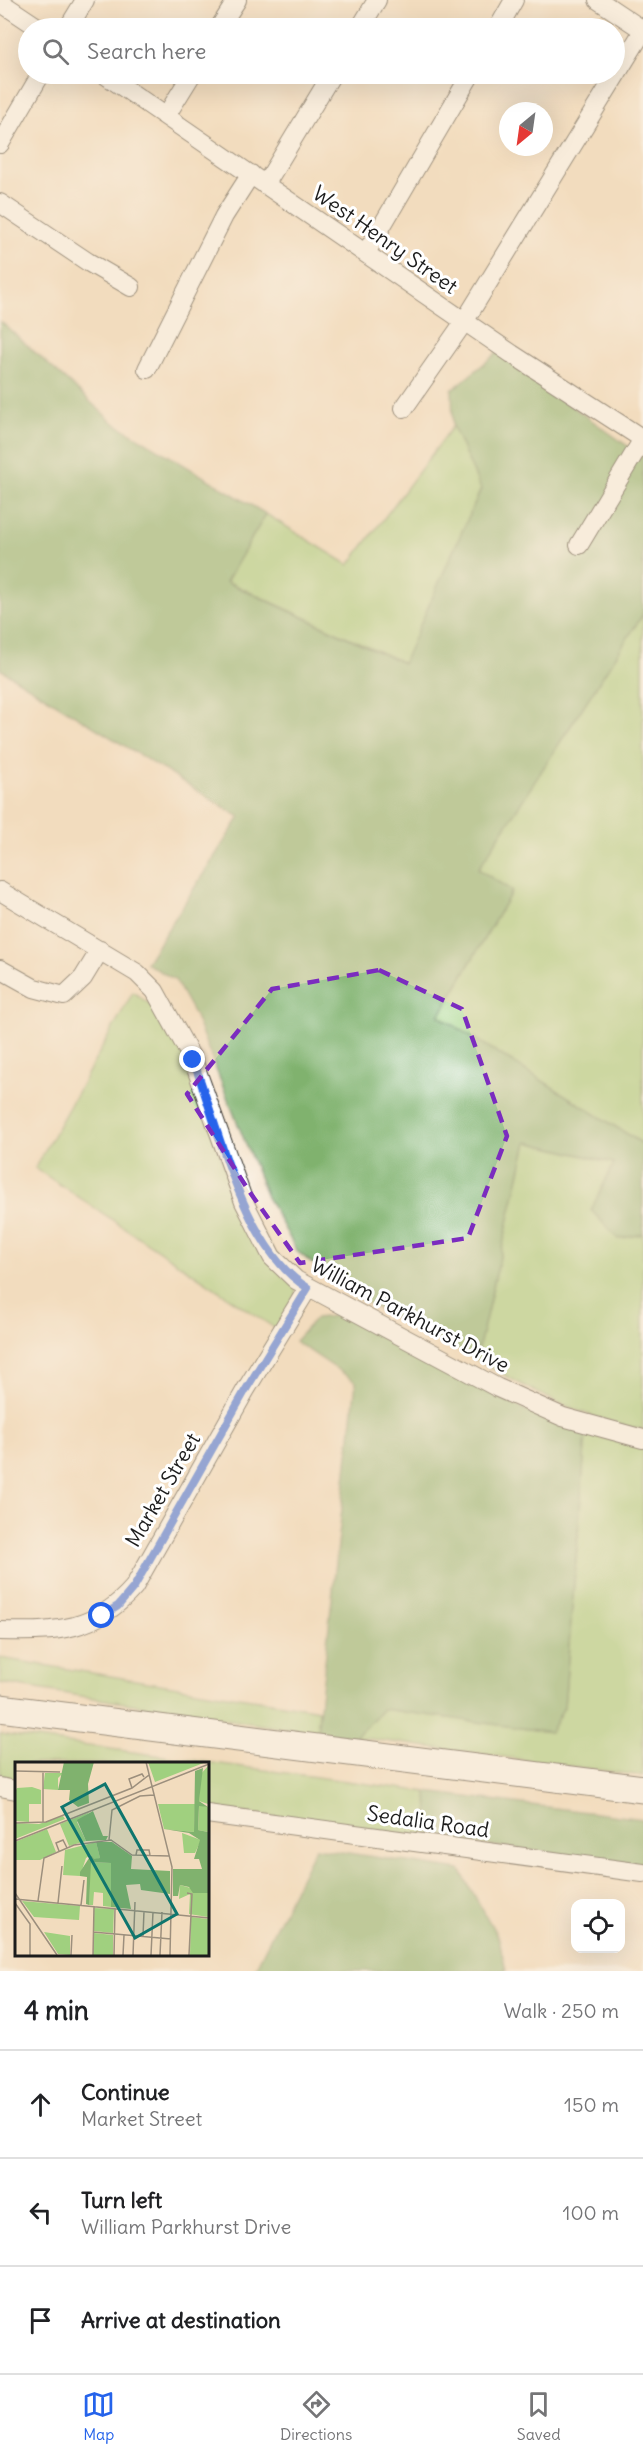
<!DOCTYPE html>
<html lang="en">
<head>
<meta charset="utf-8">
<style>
	:root { --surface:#fff; --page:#f6f6f6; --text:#202124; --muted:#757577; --line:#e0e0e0; --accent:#2563eb }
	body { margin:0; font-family:Delius,sans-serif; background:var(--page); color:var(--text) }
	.controls { position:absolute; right:18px; bottom:18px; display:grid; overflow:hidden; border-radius:12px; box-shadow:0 6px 24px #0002 }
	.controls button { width:54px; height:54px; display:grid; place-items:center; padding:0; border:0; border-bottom:2px solid var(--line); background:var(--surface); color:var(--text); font:30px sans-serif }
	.compass { position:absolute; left:499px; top:102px; width:54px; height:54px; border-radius:50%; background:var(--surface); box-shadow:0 6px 24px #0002; rotate:209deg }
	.stop { position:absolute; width:18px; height:18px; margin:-14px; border:4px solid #2563eb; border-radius:50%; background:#fff }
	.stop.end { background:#2563eb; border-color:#fff; box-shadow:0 2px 6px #0008 }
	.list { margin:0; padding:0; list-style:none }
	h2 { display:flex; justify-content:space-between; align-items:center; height:78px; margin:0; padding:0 24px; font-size:26px }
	h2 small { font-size:20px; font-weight:400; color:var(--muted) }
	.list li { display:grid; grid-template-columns:39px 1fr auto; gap:18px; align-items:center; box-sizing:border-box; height:108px; padding:0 24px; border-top:2px solid var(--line) }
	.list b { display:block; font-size:22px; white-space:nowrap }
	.list p { margin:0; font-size:20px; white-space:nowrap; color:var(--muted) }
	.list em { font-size:20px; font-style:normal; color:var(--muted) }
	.icon { flex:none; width:33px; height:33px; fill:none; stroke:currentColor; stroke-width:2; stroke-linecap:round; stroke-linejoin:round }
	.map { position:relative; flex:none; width:643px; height:1971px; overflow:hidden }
	.search { position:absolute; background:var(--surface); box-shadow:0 6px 24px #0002; left:18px; right:18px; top:18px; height:66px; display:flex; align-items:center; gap:15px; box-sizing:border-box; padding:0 21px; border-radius:33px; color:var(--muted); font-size:22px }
	.sheet { height:402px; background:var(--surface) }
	nav { display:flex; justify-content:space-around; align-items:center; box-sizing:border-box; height:84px; border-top:2px solid var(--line); background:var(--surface); font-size:16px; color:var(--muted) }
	nav a { display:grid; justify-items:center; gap:3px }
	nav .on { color:var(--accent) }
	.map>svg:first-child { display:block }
</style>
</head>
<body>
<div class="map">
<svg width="643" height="1971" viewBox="0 0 643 1971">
	<rect width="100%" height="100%" fill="#fff"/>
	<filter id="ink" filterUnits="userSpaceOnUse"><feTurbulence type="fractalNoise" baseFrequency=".0167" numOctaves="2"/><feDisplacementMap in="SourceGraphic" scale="12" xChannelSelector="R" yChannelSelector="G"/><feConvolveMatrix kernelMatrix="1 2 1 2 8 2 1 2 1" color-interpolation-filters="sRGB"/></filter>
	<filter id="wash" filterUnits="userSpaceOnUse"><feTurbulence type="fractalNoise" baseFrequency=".008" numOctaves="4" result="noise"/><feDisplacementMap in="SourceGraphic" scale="24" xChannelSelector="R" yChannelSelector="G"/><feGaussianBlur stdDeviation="1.35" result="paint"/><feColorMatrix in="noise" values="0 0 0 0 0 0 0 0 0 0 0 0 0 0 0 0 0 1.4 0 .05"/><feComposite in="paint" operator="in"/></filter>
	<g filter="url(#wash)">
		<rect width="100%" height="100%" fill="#f2dcbe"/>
		<path fill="#a0d07f" stroke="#5e764e" stroke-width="1.5" d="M453,426L481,489L404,663L226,581L266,514L349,565Z
			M643,614V1144L439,1016L512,891L478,869Z
			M133,992L158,1010L182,1043L232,1189L296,1283L295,1307L282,1333L35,1168Z
			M527,1142L614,1163L618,1239L643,1234V1430C577,1416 533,1392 476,1359Z
			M586,1434L643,1447V1776L355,1737L383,1709L550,1732L564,1707Z
			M0,1658L319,1710L317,1734L0,1683Z
			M0,1734L427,1792L429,1838L207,1808V1764H16V1783L0,1780Z"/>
		<path fill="#80b26e" stroke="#4e6745" stroke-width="1.5" d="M0,321L114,423L266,514L226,582L403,663L481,489L453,426L452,390L497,353L643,457V614L478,869L512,891L439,1016L643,1144V1234L618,1239L591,1210L614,1163L527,1142L476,1359L346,1292L297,1251L267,1197L194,1014L175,980L146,963L240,817L0,669Z
			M342,1315L427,1362L526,1410L586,1434L564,1707L550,1732L383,1709L355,1737L317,1734L356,1382L295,1341L316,1318Z
			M427,1792L643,1819V1865L429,1838Z
			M315,1848L460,1870L499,1939L506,1971H254Z"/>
	</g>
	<g filter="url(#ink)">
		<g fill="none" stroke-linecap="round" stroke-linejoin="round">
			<defs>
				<path id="minor" d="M598,0L643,30
					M0,2L39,28
					M68,28L85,0
					M219,28L237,0
					M360,28L377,0
					M498,28L514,0
					M104,74L512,354L643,439
					M166,116L192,74
					M0,144L41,74
					M265,185L332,74
					M0,203L88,262L131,287
					M366,253L471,74
					M147,369L224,216L251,174
					M404,408L464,322L643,31
					M579,545L643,439
					M0,891L137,973L155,991L193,1060L244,1202L272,1257L296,1280L498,1388L563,1417L643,1439
					M0,969L34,988L64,996L83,978L100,950
					M0,1631C57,1632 95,1632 134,1587L245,1391L308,1288
					M0,1787L16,1790
					M207,1814L643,1873"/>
				<path id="highway" d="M0,1708L643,1789"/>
			</defs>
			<use href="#minor" stroke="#3c3934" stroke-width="20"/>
			<use href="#highway" stroke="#3c3934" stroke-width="29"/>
			<use href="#minor" stroke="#fff" stroke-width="18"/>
			<use href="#highway" stroke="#fff" stroke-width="27"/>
		</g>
	</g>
	<g fill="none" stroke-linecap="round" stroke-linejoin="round" filter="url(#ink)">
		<path stroke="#2563eb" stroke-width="8" d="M102,1616L118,1606L134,1587L245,1391L308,1288C244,1250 219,1128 193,1060"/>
	</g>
	<path d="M0 0H643V1971H0ZM379,970L462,1009L507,1136L468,1238L300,1263L249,1191L187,1094L272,989Z" fill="#f2dcbe" fill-opacity=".55" fill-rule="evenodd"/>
	<path fill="none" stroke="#7b2cbf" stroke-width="4.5" stroke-dasharray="12 8" stroke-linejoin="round" d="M379,970L462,1009L507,1136L468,1238L300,1263L249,1191L187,1094L272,989Z"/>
	<g text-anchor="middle" stroke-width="6" stroke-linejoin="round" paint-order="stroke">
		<g font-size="21" fill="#1c1c1c" stroke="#fff">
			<text transform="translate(385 240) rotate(35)" y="7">West Henry Street</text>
			<text transform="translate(410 1315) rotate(28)" y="7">William Parkhurst Drive</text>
			<text transform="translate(163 1490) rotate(-60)" y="7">Market Street</text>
			<text transform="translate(428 1822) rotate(8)" y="7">Sedalia Road</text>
		</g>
	</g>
	<g transform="translate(15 1762)">
		<rect width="194" height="194" fill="#f2dcbe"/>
		<path d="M133,0H191L140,20ZM193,4V42L184,39L185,13ZM30,11H48L43,16V28L28,27ZM17,25L26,28V42H14V60L0,59V30L2,26ZM143,42H180L179,70L149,67ZM184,43L193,45V70L183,68ZM75,50L62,60L71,79L54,84L45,62ZM48,54L50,57L0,77V61L24,62ZM32,67L41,90L25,98H0V80ZM167,71L186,78L180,91H169ZM81,80L85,96L79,98L76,93L71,96L65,114L48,113L50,88ZM75,100L96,101V145L88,144V131L79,130L78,143H74ZM165,123L193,131V155L174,152L175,132L164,137ZM7,139L65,144L64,158L19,155ZM79,146L99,147L98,171L79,169ZM176,155L193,157V193H175ZM29,170L55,174V193L43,192ZM79,171L98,173V193H78Z" fill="#a0d07f"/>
		<path d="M49,0H79L73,22L74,41L63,45L54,38L55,28H43ZM188,6L184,39L193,45L184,44L183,68L193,70V131H178L174,125L165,123L163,134H158V107H187L184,97H179L185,78L174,71L149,67L179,70L180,9ZM78,49L88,74H93L91,78L71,79L62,58ZM81,80H97L117,94L116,107L155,109V132L126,128L125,122L111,123L116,147L96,145V101L76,100L74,143L71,142L72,115L65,114V110L76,93L79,97L85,96Z" fill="#80b26e"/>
		<path fill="none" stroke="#9c8f7d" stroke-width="1.5" d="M131,0L157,105L155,193M0,9L45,10M117,26L114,17L127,12L129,15M0,61L31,60L117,26L134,13M28,61V9M94,78L97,48L125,34L139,33M0,79L194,2M44,89L41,81L48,78L52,86M121,93L122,88H134L135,93M0,131L42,193M172,131L177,132L174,193M0,137L194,156M23,139L29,96L59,83L96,78L117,93L154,94M0,141L15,162V193M43,141L47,104M66,143L69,118M78,170L156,177M128,174L129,149M56,193L57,173M78,193L79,144M99,193L100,147M108,193L109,173M118,193L120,140M136,193L138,150M145,193L147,150"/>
		<path fill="#0f766e" fill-opacity="0.15" stroke="#0f766e" stroke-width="3" d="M90,22L162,152L120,176L47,45Z"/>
		<rect width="194" height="194" fill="none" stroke="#1c1c1c" stroke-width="3"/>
	</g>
</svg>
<div class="controls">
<button><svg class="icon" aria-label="locate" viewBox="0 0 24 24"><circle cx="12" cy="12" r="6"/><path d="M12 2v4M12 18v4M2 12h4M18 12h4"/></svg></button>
</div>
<svg class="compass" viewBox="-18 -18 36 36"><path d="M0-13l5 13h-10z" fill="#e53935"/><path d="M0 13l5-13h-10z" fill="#757577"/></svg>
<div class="stop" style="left:102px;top:1616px"></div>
<div class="stop end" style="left:193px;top:1060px"></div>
<div class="search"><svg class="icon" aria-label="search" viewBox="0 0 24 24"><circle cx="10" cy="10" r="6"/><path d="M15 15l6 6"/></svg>Search here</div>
</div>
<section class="sheet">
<h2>4 min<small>Walk · 250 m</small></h2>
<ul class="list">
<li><svg class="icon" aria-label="ahead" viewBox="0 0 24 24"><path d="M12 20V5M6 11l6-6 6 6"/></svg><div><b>Continue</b><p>Market Street</p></div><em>150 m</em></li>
<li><svg class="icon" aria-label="left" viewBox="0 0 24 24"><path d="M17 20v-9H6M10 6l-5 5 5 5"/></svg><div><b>Turn left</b><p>William Parkhurst Drive</p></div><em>100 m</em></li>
<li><svg class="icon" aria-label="arrive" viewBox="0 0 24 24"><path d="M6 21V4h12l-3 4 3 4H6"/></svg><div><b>Arrive at destination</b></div></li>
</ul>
</section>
<nav>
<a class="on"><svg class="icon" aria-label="map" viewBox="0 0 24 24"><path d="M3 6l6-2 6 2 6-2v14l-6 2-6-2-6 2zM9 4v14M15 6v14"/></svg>Map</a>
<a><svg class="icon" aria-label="directions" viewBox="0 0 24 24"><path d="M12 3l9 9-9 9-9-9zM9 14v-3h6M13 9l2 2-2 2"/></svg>Directions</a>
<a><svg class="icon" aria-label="saved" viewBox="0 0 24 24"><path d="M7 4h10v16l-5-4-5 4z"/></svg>Saved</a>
</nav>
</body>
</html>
